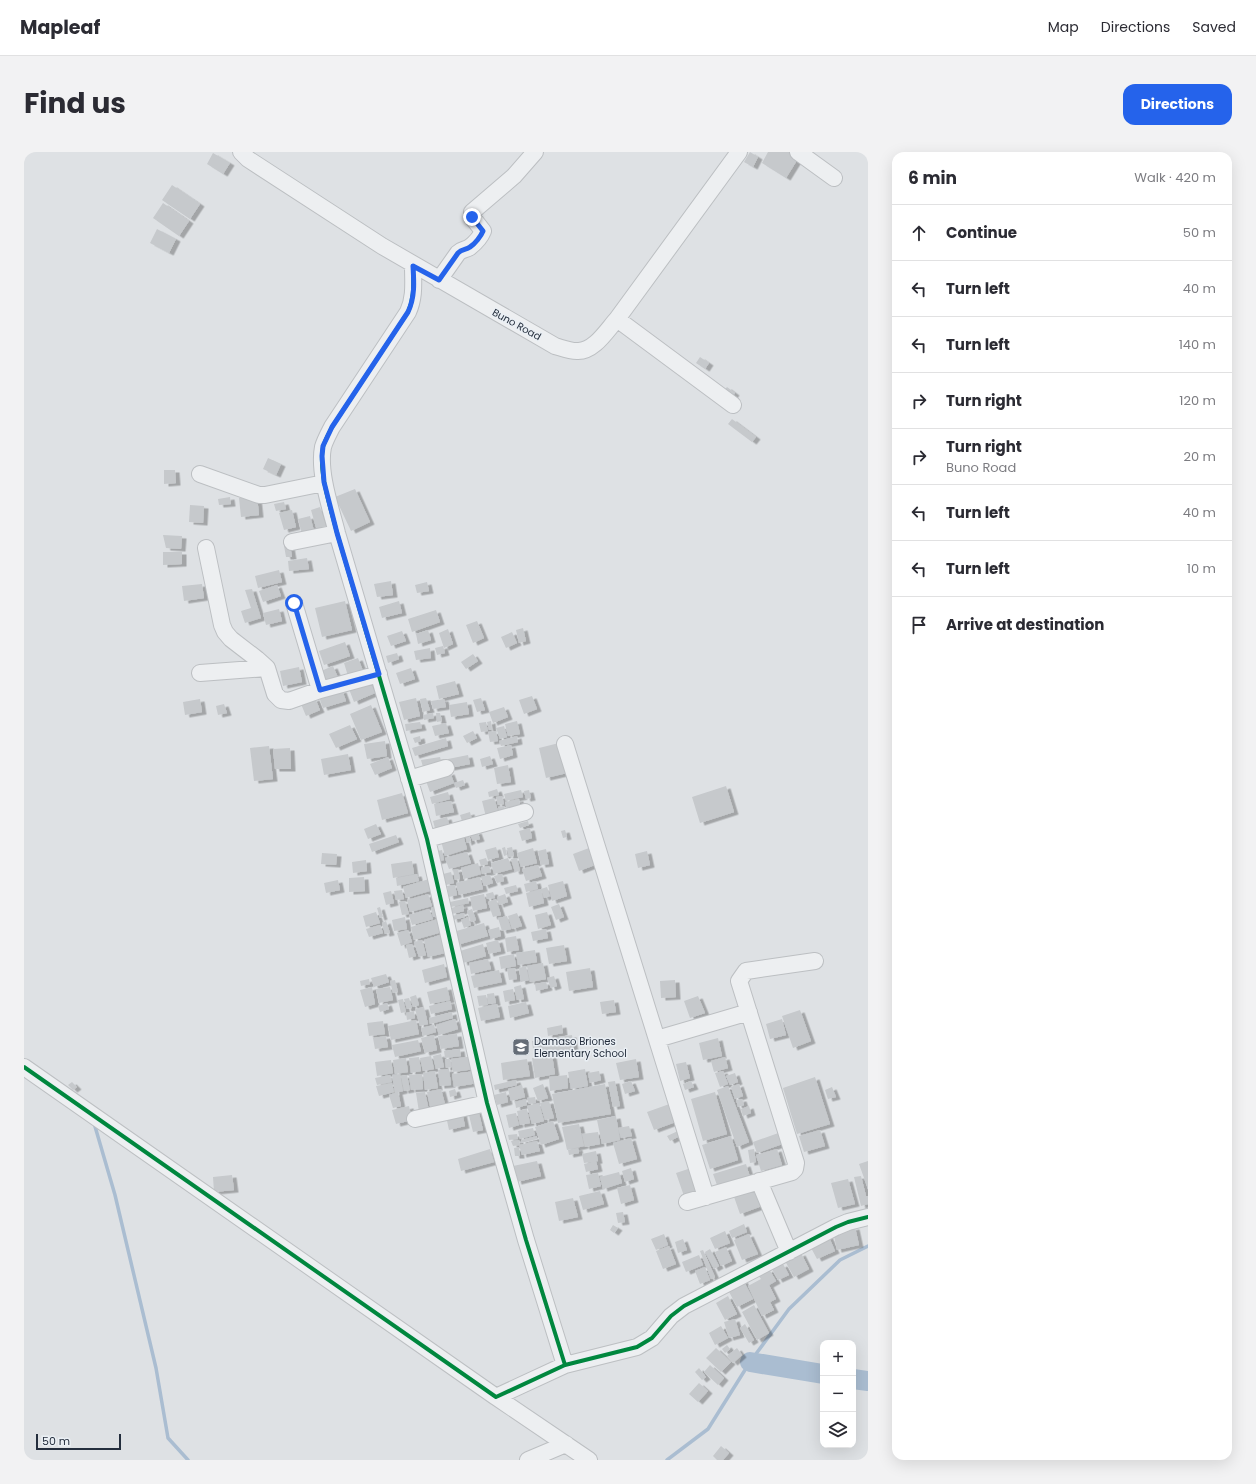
<!DOCTYPE html>
<html lang="en">
<head>
<meta charset="utf-8">
<style>
	:root { --surface:#fff; --page:#f2f2f3; --text:#2b2b33; --muted:#7c7c81; --line:#e1e1e2; --accent:#2563eb }
	body { margin:0; font-family:Poppins,sans-serif; background:var(--page); color:var(--text) }
	.controls { position:absolute; right:12px; bottom:12px; display:grid; overflow:hidden; border-radius:8px; box-shadow:0 4px 16px #0002 }
	.controls button { width:36px; height:36px; display:grid; place-items:center; padding:0; border:0; border-bottom:1px solid var(--line); background:var(--surface); color:var(--text); font:20px sans-serif }
	.scale { position:absolute; left:12px; bottom:10px; width:85px; box-sizing:border-box; padding-left:4px; border:2px solid #242e3d; border-top:0; font-size:11px; line-height:14px; white-space:nowrap; color:#242e3d; -webkit-text-stroke:3px #eaeff4; paint-order:stroke }
	.stop { position:absolute; width:12px; height:12px; margin:-9px; border:3px solid #2563eb; border-radius:50%; background:#fff }
	.stop.end { background:#2563eb; border-color:#fff; box-shadow:0 1px 4px #0008 }
	.list { margin:0; padding:0; list-style:none }
	h2 { display:flex; justify-content:space-between; align-items:center; height:52px; margin:0; padding:0 16px; font-size:17px }
	h2 small { font-size:13px; font-weight:400; color:var(--muted) }
	.list li { display:grid; grid-template-columns:26px 1fr auto; gap:12px; align-items:center; box-sizing:border-box; height:56px; padding:0 16px; border-top:1px solid var(--line) }
	.list b { display:block; font-size:15px; white-space:nowrap }
	.list p { margin:0; font-size:13px; white-space:nowrap; color:var(--muted) }
	.list em { font-size:13px; font-style:normal; color:var(--muted) }
	.icon { flex:none; width:22px; height:22px; fill:none; stroke:currentColor; stroke-width:2; stroke-linecap:round; stroke-linejoin:round }
	.map { position:relative; flex:none; width:844px; height:1308px; overflow:hidden; border-radius:12px }
	header { display:flex; align-items:center; gap:24px; box-sizing:border-box; height:56px; padding:0 20px; background:var(--surface); border-bottom:1px solid var(--line) }
	header strong { font-size:19px }
	nav { display:flex; gap:22px; margin-inline-start:auto; font-size:14px }
	.intro { display:flex; align-items:center; justify-content:space-between; box-sizing:border-box; height:96px; padding:0 24px }
	h1 { margin:0; font-size:28px }
	.button { padding:10px 18px; border-radius:12px; background:var(--accent); color:#fff; font-size:14px; font-weight:700 }
	main { display:flex; gap:24px; padding:0 24px }
	aside { flex:1; background:var(--surface); border-radius:12px; box-shadow:0 4px 16px #0002 }
	.map>svg:first-child { display:block }
</style>
</head>
<body>
<header>
<strong>Mapleaf</strong>
<nav><a>Map</a><a>Directions</a><a>Saved</a></nav>
</header>
<div class="intro"><h1>Find us</h1><a class="button">Directions</a></div>
<main>
<div class="map">
<svg width="844" height="1308" viewBox="0 0 844 1308">
	<defs>
		<filter id="shadow"><feDropShadow dx="4.5" dy="2.5" stdDeviation="0" flood-color="#0004"/></filter>
	</defs>
	<rect width="100%" height="100%" fill="#dee1e4"/>
	<g fill="none" stroke-linecap="round" stroke-linejoin="round">
		<path stroke="#aabdd1" stroke-width="3.5" d="M70,971L91,1043L132,1216L144,1286L164,1308
			M643,1308L684,1277L726,1210L765,1157L816,1108L844,1094"/>
		<path stroke="#aabdd1" stroke-width="20" d="M726,1210L799,1222
			M829,1227L844,1229"/>
	</g>
	<path fill="#c6c9cc" filter="url(#shadow)" d="M726,0L734,5L729,15L720,10Z
		M744,0H767L775,5L762,26L738,11Z
		M189,1L206,11L199,22L183,12Z
		M148,33L176,52L166,67L138,48Z
		M139,51L165,69L155,84L129,66Z
		M133,77L152,87L145,101L126,91Z
		M676,205L685,211L681,217L672,211Z
		M703,235L711,241L706,248L698,241Z
		M708,267L732,285L728,290L704,272Z
		M244,306L257,312L252,323L239,317Z
		M140,318H151L152,331L140,332Z
		M331,337L346,370L327,379L311,345Z
		M233,344L235,363L217,365L215,346Z
		M206,345L207,352L195,353L194,347Z
		M260,350L262,357L252,359L250,352Z
		M166,353L180,354L179,371L165,370Z
		M296,355L303,377L293,379L287,358Z
		M268,358L272,375L260,378L255,361Z
		M286,364L290,379L278,382L274,367Z
		M139,383L158,384L157,397L142,396Z
		M265,387L268,405H262L259,388Z
		M139,400H158V412L139,413Z
		M283,406L285,417L265,419L264,409Z
		M255,418L258,430L234,436L231,424Z
		M367,429L369,443L353,445L350,432Z
		M403,430L405,439L393,441L391,433Z
		M178,432L180,446L160,449L158,434Z
		M253,433L257,444L239,450L235,439Z
		M228,437L237,466L221,471L217,459L227,456L221,438Z
		M321,449L328,478L298,485L291,456Z
		M375,449L378,461L358,466L355,455Z
		M255,457L258,469L242,473L239,461Z
		M412,458L416,470L388,480L384,467Z
		M453,469L460,486L449,491L442,473Z
		M499,476L502,489L495,491L492,478Z
		M424,477L429,492L420,496L415,481Z
		M404,478L407,488L394,492L392,482Z
		M378,479L382,489L367,494L363,484Z
		M488,480L493,491L482,496L477,485Z
		M321,490L326,504L300,513L295,499Z
		M419,494L421,501L413,503L411,496Z
		M406,496L407,506L392,508L390,499Z
		M373,501L375,507L364,511L362,504Z
		M449,502L454,509L442,517L437,510Z
		M334,506L339,519L324,524L320,511Z
		M309,514L315,528L302,533L297,519Z
		M275,515L278,530L259,534L256,519Z
		M387,516L391,527L376,532L372,521Z
		M346,529L351,541L330,550L325,537Z
		M431,529L435,542L415,547L412,534Z
		M318,538L322,549L299,556L295,545Z
		M508,544L513,557L500,562L495,548Z
		M291,546L296,558L282,564L277,552Z
		M392,546L396,564L380,568L375,550Z
		M402,546L406,558L399,560L396,547Z
		M457,546L461,558L453,560L449,548Z
		M176,547L178,560L161,563L159,550Z
		M420,547L422,555L409,557L407,549Z
		M443,550L445,562L427,565L425,553Z
		M200,552L203,561L194,563L192,554Z
		M347,553L358,580L337,588L326,562Z
		M480,555L484,565L469,571L465,560Z
		M409,561L410,566L400,568L399,563Z
		M412,561H416L418,569L413,570Z
		M467,569L468,578H465L463,570Z
		M493,569L496,582L484,584L481,572Z
		M396,570L398,576L382,579L381,572Z
		M462,570L464,579L457,580L455,571Z
		M422,571L425,581L411,584L408,574Z
		M326,573L333,587L312,596L305,582Z
		M480,574L483,585L476,587L472,576Z
		M449,579L453,586L443,591L439,584Z
		M472,579L474,589L466,590L464,580Z
		M396,584L397,589L391,591L389,586Z
		M493,584L494,590L477,594L475,589Z
		M422,586L424,594L391,604L388,596Z
		M361,589L363,604L343,607L340,592Z
		M535,591L543,621L522,626L515,596Z
		M487,593L489,603L476,607L473,596Z
		M245,594L249,627L230,629L226,596Z
		M266,596L267,617H251L249,597Z
		M324,602L327,618L300,623L297,607Z
		M444,603L446,612L426,616L424,607Z
		M466,604L469,612L458,615L456,607Z
		M364,605L368,616L351,623L346,612Z
		M416,605L418,612L399,615L397,608Z
		M484,613L487,630L473,632L470,616Z
		M426,620L430,631L406,640L402,629Z
		M439,628L441,633L432,636L430,631Z
		M702,634L710,660L676,671L668,645Z
		M473,637L475,643L465,645L464,640Z
		M497,638L499,645L482,649L480,642Z
		M505,638L507,646L502,647L500,639Z
		M424,640L426,647L408,652L406,645Z
		M378,641L384,661L358,668L353,648Z
		M478,644L480,652L474,653L472,645Z
		M470,646L475,662L462,665L458,649Z
		M495,647L497,659L484,662L481,650Z
		M427,649L430,660L412,664L410,652Z
		M480,654L482,662L476,663L474,655Z
		M446,660L449,672L440,675L436,663Z
		M423,665L426,676L412,680L409,669Z
		M504,669L505,673L496,676L494,672Z
		M352,672L357,682L344,687L340,677Z
		M506,676L508,686L498,689L495,679Z
		M541,678L543,685L539,686L537,679Z
		M438,679L443,697L421,704L416,685Z
		M453,679L456,687L449,689L446,682Z
		M444,681L447,689L443,691L441,682Z
		M372,683L375,690L348,700L345,692Z
		M573,693L579,710L555,719L549,702Z
		M472,695L475,705L464,708L461,698Z
		M481,695L483,703L480,704L478,696Z
		M488,695L490,704L485,705L483,696Z
		M509,696L513,711L497,715L493,701Z
		M522,697L525,712L517,713L514,699Z
		M418,698L420,708L411,710L409,700Z
		M623,699L626,713L614,716L611,702Z
		M443,700L447,711L425,717L421,706Z
		M298,701L313,702L312,713L297,712Z
		M462,706L464,712L457,714L455,708Z
		M484,706L488,717L470,722L467,711Z
		M493,706L496,719L491,720L487,707Z
		M342,708L343,719L329,721L328,710Z
		M388,709L390,722L369,726L367,712Z
		M454,711L457,722L440,727L437,716Z
		M514,713L518,724L502,729L498,717Z
		M465,714L467,720L458,722L457,716Z
		M434,717L436,727L431,728L429,718Z
		M427,720L430,731L422,733L419,722Z
		M393,722L395,729L373,734L372,726Z
		M478,722L480,729L473,731L470,724Z
		M466,723L469,731L460,734L457,725Z
		M340,725L341,739L325,740V726Z
		M456,725L459,737L435,743L432,731Z
		M405,727L409,738L382,746L379,735Z
		M314,728L316,738L302,741L300,731Z
		M512,729L514,737L502,740L500,732Z
		M539,729L543,744L528,749L524,733Z
		M431,733L433,743L425,745L423,734Z
		M492,733L494,739L482,742L480,736Z
		M523,735L526,744L520,746L517,737Z
		M517,737L520,751L505,755L502,741Z
		M378,738L380,747L372,748L370,739Z
		M367,739L370,751L362,753L359,741Z
		M469,740L471,746L463,747L462,742Z
		M404,742L408,754L386,760L383,748Z
		M460,742L463,756L449,759L446,745Z
		M481,742L484,750L475,753L473,745Z
		M444,746L445,751L427,755L426,750Z
		M472,747L477,763L469,765L464,750Z
		M381,749L385,762L378,763L375,750Z
		M535,752L540,765L532,768L527,755Z
		M439,753L440,759L428,762L427,756Z
		M412,754L415,764L409,765L407,756Z
		M356,755L359,765L356,766L353,756Z
		M405,757L409,767L388,773L385,763Z
		M448,757L452,768L447,770L443,759Z
		M352,760L356,771L342,775L339,764Z
		M523,760L527,773L514,777L511,763Z
		M440,761L441,765L429,768L428,764Z
		M493,761L498,774L488,777L484,764Z
		M483,764L487,777L478,779L474,766Z
		M381,765L383,777L370,779L368,768Z
		M444,765L447,773L440,776L437,768Z
		M414,767L418,780L390,788L387,775Z
		M362,769L366,781L361,782L358,771Z
		M460,771L464,784L433,793L429,780Z
		M356,773L359,781L345,785L342,777Z
		M475,775L477,784L467,787L464,778Z
		M522,777L524,786L509,789L507,780Z
		M384,778L388,790L377,794L373,781Z
		M416,783L421,801L404,805L400,788Z
		M492,784L495,798L483,800L481,786Z
		M398,788L402,803L395,805L390,790Z
		M474,788L477,799L465,802L462,791Z
		M388,792L392,804L385,806L382,793Z
		M459,792L462,804L439,811L436,799Z
		M540,793L543,809L525,812L522,796Z
		M511,798L513,810L494,813L492,801Z
		M490,802L492,814L477,817L475,805Z
		M464,807L467,817L447,822L445,811Z
		M519,811L522,827L506,830L503,814Z
		M420,812L423,825L401,831L398,818Z
		M502,814L505,828L497,830L495,816Z
		M491,816L493,827L485,828L483,817Z
		M566,816L569,835L545,839L542,820Z
		M475,818L478,830L450,836L447,824Z
		M362,822L365,830L350,835L347,826Z
		M530,824L533,834L527,836L523,826Z
		M345,827L346,832L337,834L336,829Z
		M371,828L374,840L369,841L366,829Z
		M651,828L652,845L637,846L636,829Z
		M522,830L524,836L512,839L511,832Z
		M497,833L500,847L493,848L490,835Z
		M348,835L351,852L341,855L336,838Z
		M366,835L369,848L355,851L352,837Z
		M423,835L426,848L406,852L403,840Z
		M489,837L491,848L481,850L479,839Z
		M470,841L472,851L464,852L463,842Z
		M392,843L395,853L389,855L386,845Z
		M462,843L464,853L455,854L453,844Z
		M674,844L681,861L666,866L660,849Z
		M385,846L388,856L383,857L380,847Z
		M379,847L382,860L377,861L374,848Z
		M590,848L592,860L578,862L576,850Z
		M426,849L428,857L407,862L405,854Z
		M502,850L505,861L486,866L484,854Z
		M363,851L365,857L356,860L354,854Z
		M473,852L476,865L457,869L454,856Z
		M400,855L404,872L396,874L391,857Z
		M776,858L787,889L769,896L758,864Z
		M390,859L391,866L383,868L382,861Z
		M428,860L429,866L406,872L405,866Z
		M431,867L434,877L415,883L412,873Z
		M758,867L762,883L746,887L742,872Z
		M392,868L395,882L367,888L364,874Z
		M359,869L361,882L345,884L343,871Z
		M410,873L412,880L399,884L397,876Z
		M538,873L539,881L524,884L523,876Z
		M433,882L435,894L417,897L414,884Z
		M410,883L413,898L401,901L397,886Z
		M548,883L550,898L510,904L508,889Z
		M362,884L364,895L351,897L349,886Z
		M694,886L698,904L679,908L675,891Z
		M394,888L397,899L371,905L368,893Z
		M436,897L437,904L421,906L420,899Z
		M417,902L420,915L412,917L409,904Z
		M528,903L531,922L511,926L508,906Z
		M407,904L410,917L399,919L396,906Z
		M450,904L451,917L429,920L427,907Z
		M395,905L397,919L387,921L385,906Z
		M701,905L704,916L690,920L687,909Z
		M382,906L384,920L371,922L369,908Z
		M421,907H426L428,915L422,916Z
		M503,907L506,924L479,928L477,911Z
		M612,907L615,925L596,928L592,911Z
		M367,908L369,921L353,924L351,910Z
		M662,910L666,926L656,929L652,912Z
		M425,917L427,933L416,934L414,918Z
		M561,917L564,934L547,937L544,920Z
		M411,919L414,936L401,938L399,921Z
		M452,919L454,931L430,935L428,922Z
		M575,919L577,928L566,931L564,921Z
		M699,919L704,932L696,935L691,921Z
		M711,921L714,930L706,933L702,924Z
		M376,922L379,939L371,941L368,923Z
		M398,922L399,937L387,938L385,923Z
		M366,923L368,930L353,933L351,926Z
		M383,923L386,938L380,939L377,924Z
		M543,923L544,936L526,939L525,925Z
		M791,925L806,972L773,982L759,936Z
		M492,928L493,933L471,938L470,933Z
		M591,929L596,954L589,955L584,930Z
		M607,929L611,939L601,942L598,932Z
		M667,929L670,935L661,938L659,932Z
		M48,930L53,935L49,938L44,933Z
		M368,931L370,940L355,944L352,934Z
		M519,932L524,946L514,949L509,936Z
		M581,932L587,962L534,971L528,942Z
		M715,932L719,944L711,947L707,935Z
		M498,933L501,945L487,949L484,937Z
		M704,934L725,990L713,995L693,938Z
		M808,935L812,945L804,947L801,938Z
		M417,937L422,956L407,959L403,940Z
		M431,937L433,943L426,945L425,939Z
		M374,940L377,954L369,956L365,943L371,941L372,944L371,941Z
		M401,940L405,959L395,960L392,941Z
		M482,940L484,950L473,953L470,943Z
		M691,940L703,982L679,989L667,947Z
		M511,945L512,951L505,952L503,946Z
		M502,947L503,953L492,956L491,950Z
		M718,947L720,953L714,955L712,948Z
		M525,949L530,966L521,968L516,951Z
		M651,950L657,968L630,978L623,960Z
		M515,951L520,969L508,972L503,954Z
		M385,954L388,968L372,972L368,958Z
		M725,954L727,961L719,964L717,957Z
		M454,957L459,978L449,980L444,959Z
		M503,957L506,971L496,973L493,959Z
		M438,960L441,974L425,978L422,964Z
		M492,961L495,973L485,976L482,963Z
		M592,964L596,988L578,992L573,968Z
		M529,969L535,987L517,993L511,975Z
		M555,972L560,994L543,998L538,975Z
		M605,974L608,984L597,986L594,976Z
		M509,976L511,983L496,987L494,979Z
		M796,978L801,994L780,1000L775,984Z
		M654,979L656,984L646,989L643,984Z
		M760,979L764,990L733,1001L729,990Z
		M574,980L576,992L561,995L558,982Z
		M493,982L494,987L485,988L484,983Z
		M513,984V987L497,991V988Z
		M707,984L714,1008L686,1017L678,993Z
		M607,986L613,1007L595,1012L589,991Z
		M495,988L496,993L489,994L487,989Z
		M513,989L516,999L498,1003L495,993Z
		M495,995L496,1004H491L490,996Z
		M554,996L555,1001L545,1003L544,998Z
		M466,997L470,1010L437,1019L434,1007Z
		M730,997L732,1010L726,1011L724,998Z
		M753,997L758,1013L737,1019L732,1003Z
		M572,999L574,1009L560,1011L558,1002Z
		M513,1009L517,1024L493,1030L489,1014Z
		M572,1009L574,1017L562,1020L560,1012Z
		M844,1009V1037L835,1012Z
		M722,1012L726,1025L694,1036L689,1022Z
		M673,1014L683,1040L661,1047L652,1021Z
		M607,1016L610,1027L601,1030L598,1019Z
		M595,1020L598,1031L579,1037L576,1025Z
		M574,1021L577,1034L565,1037L562,1023Z
		M208,1023L210,1038L190,1040L189,1025Z
		M837,1024L842,1044H844V1052L837,1054L830,1025Z
		M824,1027L831,1052L814,1056L807,1031Z
		M606,1033L610,1048L597,1052L593,1036Z
		M733,1033L741,1053L716,1062L709,1042Z
		M576,1039L580,1052L559,1058L555,1044Z
		M549,1046L554,1065L535,1069L531,1050Z
		M599,1060L601,1070L594,1071L592,1061Z
		M720,1072L723,1080L708,1086L705,1079Z
		M589,1073L594,1076L590,1081L586,1078Z
		M831,1075L835,1093L813,1098L809,1080Z
		M701,1079L706,1091L691,1097L686,1086Z
		M640,1082L644,1093L632,1098L627,1087Z
		M725,1082L734,1102L718,1108L710,1088Z
		M804,1083L811,1099L793,1107L785,1092Z
		M659,1087L663,1098L654,1101L651,1090Z
		M645,1094L652,1112L639,1117L632,1099Z
		M702,1095L708,1109L697,1114L691,1100Z
		M686,1097L695,1114L690,1117L681,1100Z
		M679,1098L691,1125L687,1127L676,1099Z
		M777,1101L785,1117L770,1125L761,1109Z
		M675,1103L679,1113L662,1120L658,1110Z
		M759,1112L765,1123L754,1128L748,1117Z
		M681,1115L686,1128L676,1132L671,1119Z
		M745,1117L752,1129L745,1133L752,1147L746,1150L750,1158L738,1164L724,1134L737,1127L734,1123Z
		M719,1128L729,1147L713,1155L703,1136Z
		M704,1144L713,1162L701,1168L692,1151Z
		M730,1153L745,1181L733,1188L718,1160Z
		M711,1167L716,1183L705,1186L700,1170Z
		M721,1172L730,1188L725,1191L716,1176Z
		M697,1174L704,1186L691,1193L685,1181Z
		M703,1193L706,1197L701,1201L698,1197Z
		M692,1196L707,1210L697,1220L682,1206Z
		M713,1196L718,1203L709,1211L703,1204Z
		M686,1213L700,1226L694,1233L680,1220Z
		M675,1216L682,1225L678,1228L671,1220Z
		M675,1231L684,1239L674,1250L665,1242Z
		M697,1294L705,1301L699,1308H693L689,1304Z"/>
	<g fill="none" stroke-linecap="round" stroke-linejoin="round">
		<defs>
			<path id="minor" d="M217,0L224,7L358,94L531,194C538,196 545,199 553,199C570,200 583,178 593,167L715,0
				M774,0L810,26
				M389,114C389,130 391,145 384,160L308,275C305,281 301,288 299,295C294,320 307,357 313,381L403,687L463,951L502,1088L541,1213L613,1195L628,1186L647,1164L660,1154L812,1075L824,1070L844,1065
				M415,128L434,101C438,97 442,98 446,95C451,91 457,84 459,79L448,65V60L490,24L511,0
				M593,167L709,253
				M176,322L235,343H241L300,331
				M268,390L313,381
				M182,396L198,473L201,480L207,487L233,507L243,516L251,542L257,548L265,549L296,538L355,522
				M270,451L296,538
				M176,521L243,516
				M541,592L682,1045
				M385,627L422,616
				M403,687L501,660
				M633,887L725,860
				M0,915L472,1245L541,1213
				M391,967L463,951
				M735,1029L765,1100
				M663,1050L768,1020L771,1017L772,1011L715,829L722,819L729,818L791,809
				M472,1245L565,1308
				M504,1308L542,1292"/>
		</defs>
		<use href="#minor" stroke="#bcbfc2" stroke-width="18"/>
		<use href="#minor" stroke="#edeff1" stroke-width="16"/>
		<defs>
			<path id="cycleway" d="M389,114C389,130 391,145 384,160L308,275C305,281 301,288 299,295C294,320 307,357 313,381L403,687L463,951L502,1088L541,1213L613,1195L628,1186L647,1164L660,1154L812,1075L824,1070L844,1065
				M0,915L472,1245L541,1213"/>
		</defs>
		<use href="#cycleway" stroke="#eaeff4" stroke-width="6"/>
		<use href="#cycleway" stroke="#00873e" stroke-width="4"/>
	</g>
	<g fill="none" stroke-linecap="round" stroke-linejoin="round">
		<path stroke="#2563eb" stroke-width="5" d="M270,451L296,538L355,522L313,381L300,330L298,304L299,294L308,275L384,160C391,145 390,130 389,114L415,128L434,101C438,97 442,98 446,95C451,92 457,84 459,79L448,65"/>
	</g>
	<defs>
		<symbol id="school-square" viewBox="-11 -11 22 22"><rect x="-9" y="-9" width="18" height="18" rx="4" fill="#656d77" stroke="#eaeff4"/><path d="M0-5L7-2L0 1L-7-2ZM-4 1L0 2.5L4 1V4Q0 6-4 4Z" fill="#fff"/></symbol>
	</defs>
	<g fill-rule="evenodd">
		<use href="#school-square" x="487" y="885" width="20" height="20"/>
	</g>
	<g text-anchor="middle" stroke-width="3" stroke-linejoin="round" paint-order="stroke">
		<g font-size="10" fill="#242e3d" stroke="#eaeff4">
			<text transform="translate(493 172) rotate(29)" y="4">Buno Road</text>
		</g>
		<g font-size="10" fill="#242e3d" stroke="#eaeff4" text-anchor="start">
			<text x="510" y="893">Damaso Briones<tspan x="510" dy="12">Elementary School</tspan></text>
		</g>
	</g>
</svg>
<div class="controls">
<button>+</button>
<button>−</button>
<button><svg class="icon" aria-label="layers" viewBox="0 0 24 24"><path d="M12 4l9 5-9 5-9-5zM3 14l9 5 9-5"/></svg></button>
</div>
<div class="scale">50 m</div>
<div class="stop" style="left:270px;top:451px"></div>
<div class="stop end" style="left:448px;top:65px"></div>
</div>
<aside>
<h2>6 min<small>Walk · 420 m</small></h2>
<ul class="list">
<li><svg class="icon" aria-label="ahead" viewBox="0 0 24 24"><path d="M12 20V5M6 11l6-6 6 6"/></svg><div><b>Continue</b></div><em>50 m</em></li>
<li><svg class="icon" aria-label="left" viewBox="0 0 24 24"><path d="M17 20v-9H6M10 6l-5 5 5 5"/></svg><div><b>Turn left</b></div><em>40 m</em></li>
<li><svg class="icon" aria-label="left" viewBox="0 0 24 24"><path d="M17 20v-9H6M10 6l-5 5 5 5"/></svg><div><b>Turn left</b></div><em>140 m</em></li>
<li><svg class="icon" aria-label="right" viewBox="0 0 24 24"><path d="M7 20v-9h11M14 6l5 5-5 5"/></svg><div><b>Turn right</b></div><em>120 m</em></li>
<li><svg class="icon" aria-label="right" viewBox="0 0 24 24"><path d="M7 20v-9h11M14 6l5 5-5 5"/></svg><div><b>Turn right</b><p>Buno Road</p></div><em>20 m</em></li>
<li><svg class="icon" aria-label="left" viewBox="0 0 24 24"><path d="M17 20v-9H6M10 6l-5 5 5 5"/></svg><div><b>Turn left</b></div><em>40 m</em></li>
<li><svg class="icon" aria-label="left" viewBox="0 0 24 24"><path d="M17 20v-9H6M10 6l-5 5 5 5"/></svg><div><b>Turn left</b></div><em>10 m</em></li>
<li><svg class="icon" aria-label="arrive" viewBox="0 0 24 24"><path d="M6 21V4h12l-3 4 3 4H6"/></svg><div><b>Arrive at destination</b></div></li>
</ul>
</aside>
</main>
</body>
</html>
